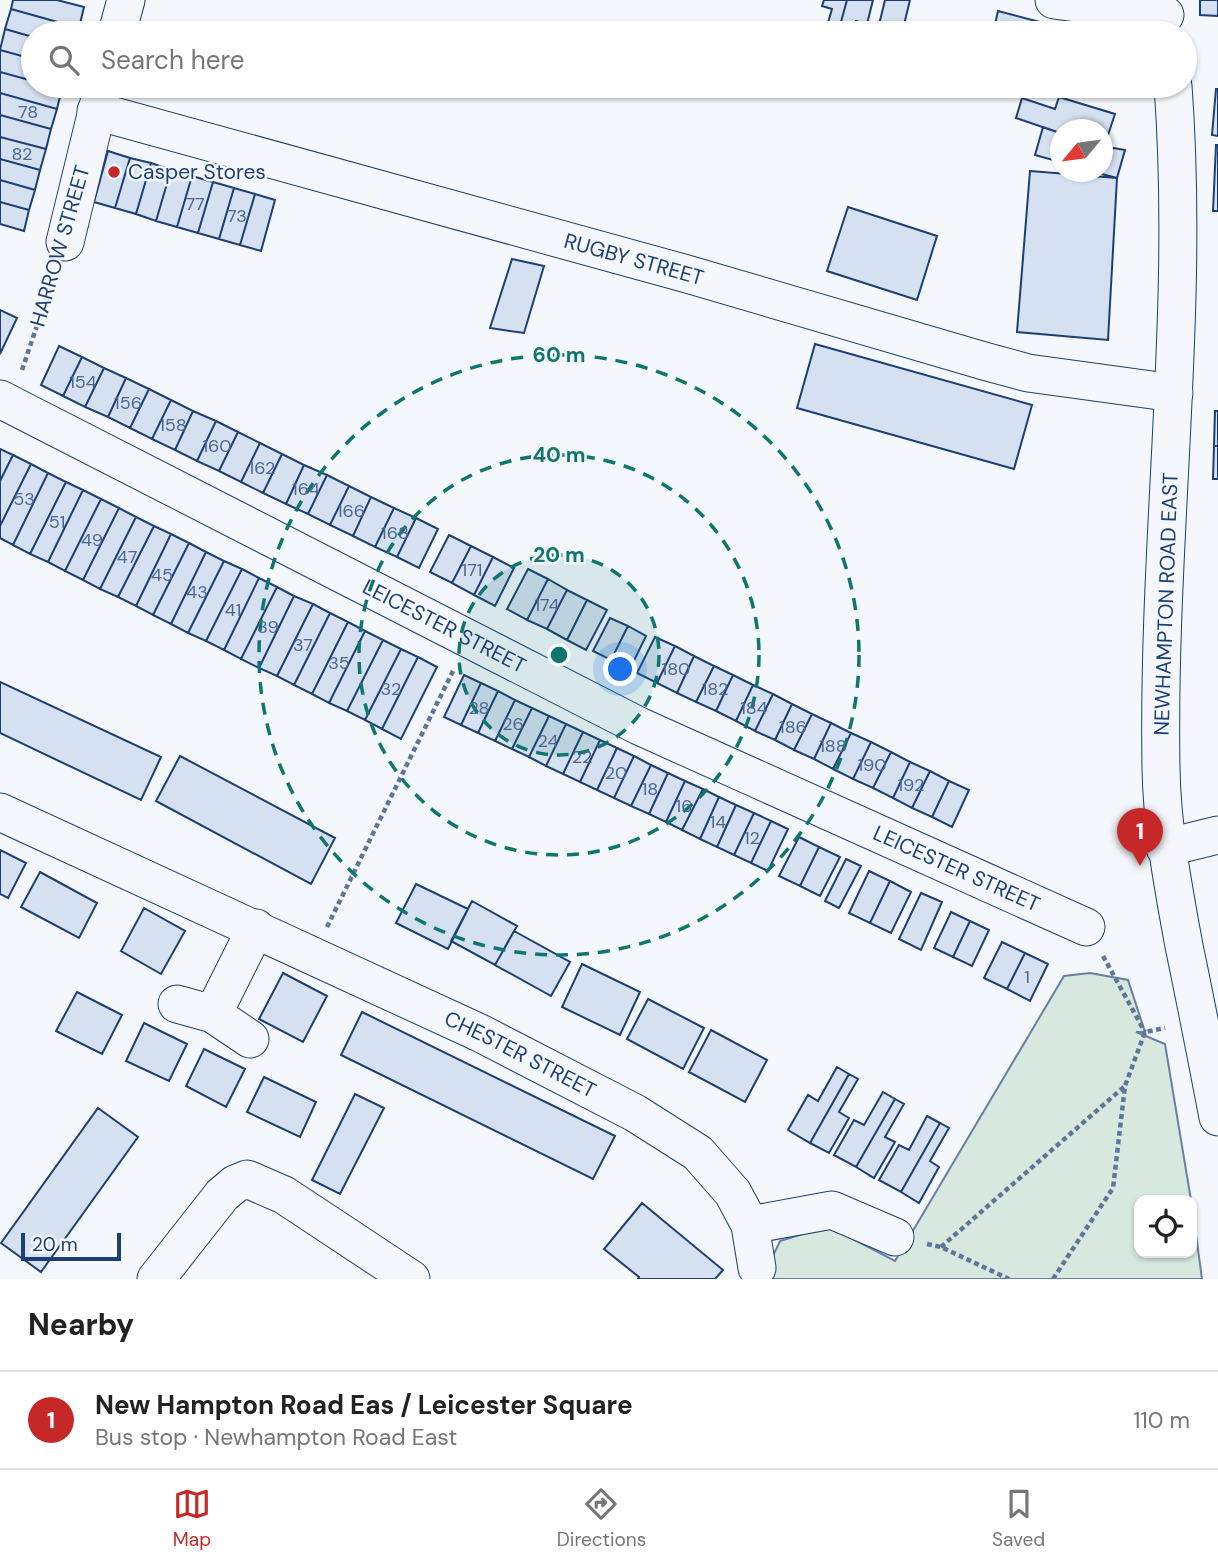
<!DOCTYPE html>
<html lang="en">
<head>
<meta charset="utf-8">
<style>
	:root { --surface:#fff; --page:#f2f2f2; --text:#222; --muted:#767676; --line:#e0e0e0; --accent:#c62828 }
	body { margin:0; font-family:"DM Sans",sans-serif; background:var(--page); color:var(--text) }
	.controls { position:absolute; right:21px; bottom:21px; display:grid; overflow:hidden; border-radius:14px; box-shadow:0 2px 5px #0004 }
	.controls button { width:63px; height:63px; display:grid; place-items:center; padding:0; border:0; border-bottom:2px solid var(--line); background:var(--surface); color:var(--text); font:35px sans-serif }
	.compass { position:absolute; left:1050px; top:119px; width:63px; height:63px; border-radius:50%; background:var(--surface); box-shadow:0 2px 5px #0004; rotate:241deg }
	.scale { position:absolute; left:21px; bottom:18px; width:100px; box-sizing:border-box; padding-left:7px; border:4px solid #1d3f73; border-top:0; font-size:19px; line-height:24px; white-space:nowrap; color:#1d3f73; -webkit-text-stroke:5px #f4f7fb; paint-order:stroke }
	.you { position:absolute; left:621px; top:670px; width:24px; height:24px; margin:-18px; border:5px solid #fff; border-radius:50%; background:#1a73e8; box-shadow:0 0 0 10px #1a73e833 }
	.badge { display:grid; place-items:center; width:46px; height:46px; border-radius:50%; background:var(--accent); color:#fff; font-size:23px; font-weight:700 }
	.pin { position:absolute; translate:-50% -58px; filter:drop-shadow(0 2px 4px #0008) }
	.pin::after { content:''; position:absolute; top:37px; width:24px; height:21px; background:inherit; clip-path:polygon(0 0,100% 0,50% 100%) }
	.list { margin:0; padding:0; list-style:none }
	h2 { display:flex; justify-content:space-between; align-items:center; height:91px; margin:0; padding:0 28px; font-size:30px }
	h2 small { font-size:23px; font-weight:400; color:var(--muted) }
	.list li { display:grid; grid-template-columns:46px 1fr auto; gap:21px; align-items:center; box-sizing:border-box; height:98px; padding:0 28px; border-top:2px solid var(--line) }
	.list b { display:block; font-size:26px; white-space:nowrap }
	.list p { margin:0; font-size:23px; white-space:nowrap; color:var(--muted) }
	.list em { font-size:23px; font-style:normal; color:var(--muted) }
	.icon { flex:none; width:38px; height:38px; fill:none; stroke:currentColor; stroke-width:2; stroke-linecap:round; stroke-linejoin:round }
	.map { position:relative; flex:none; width:1218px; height:1279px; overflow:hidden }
	.search { position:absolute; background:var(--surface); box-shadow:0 2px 5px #0004; left:21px; right:21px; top:21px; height:77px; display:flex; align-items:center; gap:18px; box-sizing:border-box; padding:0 24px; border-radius:38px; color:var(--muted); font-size:26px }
	.sheet { height:189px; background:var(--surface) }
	nav { display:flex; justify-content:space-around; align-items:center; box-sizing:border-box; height:98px; border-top:2px solid var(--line); background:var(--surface); font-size:19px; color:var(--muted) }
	nav a { display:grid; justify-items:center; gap:4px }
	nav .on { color:var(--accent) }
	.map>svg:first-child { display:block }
</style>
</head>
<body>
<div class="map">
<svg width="1218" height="1279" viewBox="0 0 1218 1279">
	<rect width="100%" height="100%" fill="#f4f7fb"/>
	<path fill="#d7e8df" stroke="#687fa3" stroke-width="2" d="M1090,973L1128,980L1145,1032H1136L1165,1044L1191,1200H1139V1253H1192V1205L1202,1279H772V1258L780,1241L828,1226L895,1261L1064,976Z"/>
	<path fill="#d5e0f0" stroke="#1d3f73" stroke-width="2" d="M13,0H57L84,7L79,28L11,9Z
		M824,0H847L838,33H825L832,9L822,6Z
		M847,0H873L867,24L856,21L853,33H838Z
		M885,0H910L902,33H877Z
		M1200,0H1218V16L1200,15Z
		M11,9L79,28L77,33H33V37L5,29Z
		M998,11L1082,33H993Z
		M5,29L33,37V59L0,50Z
		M0,50L33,59V81L0,72Z
		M0,72L33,81V86H52L62,88L57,109L0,93Z
		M863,86H889L886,94L863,88Z
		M1216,89H1218V136L1212,135Z
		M0,93L57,109L51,129L0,115Z
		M1059,97L1115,114L1104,147L1102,130H1060V133L1016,118L1022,98L1055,109Z
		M0,115L51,129L46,149L0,137Z
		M1043,127L1060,133V162L1035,155Z
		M0,137L46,149L40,170L0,159Z
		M1216,145H1218V211H1213Z
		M1102,146L1125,150L1117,178L1094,172H1102Z
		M108,151L130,158L115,208L94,202Z
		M130,158L151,163L136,214L115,208Z
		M0,159L40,170L35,190L0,180Z
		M151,163L171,170L156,221L136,214Z
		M171,170L192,176L177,227L156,221Z
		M1030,171L1117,178L1108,340L1017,332Z
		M192,176L213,182L198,233L177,227Z
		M0,180L35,190L29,210L0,202Z
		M213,182L234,188L219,239L198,233Z
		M234,188L255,194L240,245L219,239Z
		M255,194L275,200L261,251L240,245Z
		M0,202L29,210L24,231L0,224Z
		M848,207L937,236L917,300L827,271Z
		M512,259L544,266L524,333L490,328Z
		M0,310L17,318L0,354Z
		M815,344L1032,405L1014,469L797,408Z
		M59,346L82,357L63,396L41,385Z
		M82,357L104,368L85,407L63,396Z
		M104,368L126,378L108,417L85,407Z
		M126,378L149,389L130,428L108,417Z
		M149,389L171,400L152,439L130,428Z
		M171,400L193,411L175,450L152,439Z
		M193,411L216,421L197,461L175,450Z
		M1215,411H1218V446H1214Z
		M216,421L238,432L219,471L197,461Z
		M238,432L260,443L241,482L219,471Z
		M260,443L282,454L263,493L241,482Z
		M1214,446H1218V479H1213Z
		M0,449L13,455L0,481Z
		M282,454L304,465L286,504L263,493Z
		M13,455L31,464L0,526V481Z
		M31,464L48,473L13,545L0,538V526Z
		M304,465L327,475L308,514L286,504Z
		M48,473L66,482L30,554L13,545Z
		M327,475L349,486L330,525L308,514Z
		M66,482L83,490L48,562L30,554Z
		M349,486L371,497L353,536L330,525Z
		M83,490L101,499L65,571L48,562Z
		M371,497L394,508L375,547L353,536Z
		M101,499L119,508L83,580L65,571Z
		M119,508L136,517L100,589L83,580Z
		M394,508L416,518L397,557L375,547Z
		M136,517L154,526L118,597L100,589Z
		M416,518L438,529L419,568L397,557Z
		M154,526L171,534L136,606L118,597Z
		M171,534L189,543L153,615L136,606Z
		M449,535L471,546L452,583L430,572Z
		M189,543L206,552L171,624L153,615Z
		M471,546L493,557L474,595L452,583Z
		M206,552L224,561L188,633L171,624Z
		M493,557L514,568L495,606L474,595Z
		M224,561L242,569L206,641L188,633Z
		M242,569L259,578L224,650L206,641Z
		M528,569L548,579L527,620L507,609Z
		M259,578L277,587L241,659L224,650Z
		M548,579L567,590L547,629L527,620Z
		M277,587L294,596L259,668L241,659Z
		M567,590L587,600L567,640L547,629Z
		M294,596L313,604L277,676L259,668Z
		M587,600L607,610L586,650L567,640Z
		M313,604L330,613L294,685L277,676Z
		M330,613L348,622L312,694L294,685Z
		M610,618L628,626L611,660L593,651Z
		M348,622L365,631L329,703L312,694Z
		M628,626L646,636L630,669L611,660Z
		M365,631L383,640L347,711L329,703Z
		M655,637L675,646L657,683L637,673Z
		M383,640L401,649L365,720L347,711Z
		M675,646L694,656L677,693L657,683Z
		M401,649L418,657L382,729L365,720Z
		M694,656L714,666L696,702L677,693Z
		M418,657L437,667L401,739L382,729Z
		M714,666L733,675L716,711L696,702Z
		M464,675L481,683L461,725L444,717Z
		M733,675L753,685L736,721L716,711Z
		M0,682L161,757L141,800L0,733Z
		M481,683L498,691L478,733L461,725Z
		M753,685L773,694L755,731L736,721Z
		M498,691L515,700L495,741L478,733Z
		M773,694L792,704L775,740L755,731Z
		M515,700L532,708L512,749L495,741Z
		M792,704L812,714L794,750L775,740Z
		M532,708L549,716L529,757L512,749Z
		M812,714L831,723L814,759L794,750Z
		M549,716L566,724L546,766L529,757Z
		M831,723L851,733L833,769L814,759Z
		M566,724L583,732L563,774L546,766Z
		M583,732L600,740L580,782L563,774Z
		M851,733L871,742L853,779L833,769Z
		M600,740L617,748L597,790L580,782Z
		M871,742L891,752L873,788L853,779Z
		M617,748L634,756L614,798L597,790Z
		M891,752L910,762L893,798L873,788Z
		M180,756L335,838L311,884L156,801Z
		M634,756L651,765L631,806L614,798Z
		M910,762L930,771L912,808L893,798Z
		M651,765L668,773L649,814L631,806Z
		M930,771L949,781L932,817L912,808Z
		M668,773L685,781L666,822L649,814Z
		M685,781L703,789L682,830L666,822Z
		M949,781L969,790L952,827L932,817Z
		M703,789L719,797L700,839L682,830Z
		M719,797L736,805L717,847L700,839Z
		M736,805L754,813L734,855L717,847Z
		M754,813L771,821L751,863L734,855Z
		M771,821L788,829L768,871L751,863Z
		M799,837L819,847L800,886L779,876Z
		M819,847L840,857L820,896L800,886Z
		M0,850L26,863L8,898L0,894Z
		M846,859L861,866L839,908L825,901Z
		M869,871L890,881L870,923L849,913Z
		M40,872L97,903L79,938L21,907Z
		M890,881L911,892L891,933L870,923Z
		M416,884L468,909L448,949L396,923Z
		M921,893L942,902L921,950L899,939Z
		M472,901L517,926L495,965L451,941Z
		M144,908L185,931L161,974L121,951Z
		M951,912L970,921L953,957L934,948Z
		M970,921L989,930L972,966L953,957Z
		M514,931L570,962L551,996L495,965Z
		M1002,942L1025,953L1007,989L984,978Z
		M1025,953L1048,964L1030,1001L1007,989Z
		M582,964L640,992L620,1035L562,1007Z
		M283,973L327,996L303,1042L259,1019Z
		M77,992L122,1015L102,1054L56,1031Z
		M648,999L704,1028L683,1069L627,1039Z
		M362,1012L615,1136L593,1179L341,1055Z
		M144,1023L187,1044L169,1081L126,1061Z
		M711,1030L767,1060L745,1102L689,1072Z
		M204,1049L245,1069L226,1107L186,1086Z
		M837,1067L849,1074L810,1143L788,1130L808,1095L818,1101Z
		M849,1074L858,1079L839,1112L849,1118L829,1153L810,1143Z
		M264,1077L316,1102L300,1137L247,1112Z
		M883,1092L895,1099L856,1167L834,1155L854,1120L864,1125Z
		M355,1094L384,1108L340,1194L312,1180Z
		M895,1099L904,1104L885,1137L895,1142L874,1178L856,1167Z
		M98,1108L138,1137L41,1272L1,1243Z
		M927,1116L940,1123L901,1192L879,1180L899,1145L909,1150Z
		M940,1123L949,1128L930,1161L939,1167L919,1203L901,1192Z
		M642,1203L723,1270L715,1279H638L639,1277L604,1249Z"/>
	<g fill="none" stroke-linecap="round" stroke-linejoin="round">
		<defs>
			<g id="minor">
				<path d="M1054,0L1165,15"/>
				<path d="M117,33L126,0"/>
				<path d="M1173,86C1190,313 1157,540 1161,768C1162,828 1173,886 1184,946C1196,1003 1207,1060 1218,1117"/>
				<path id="s1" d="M96,111L687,274L984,361L1028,373L1174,393"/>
				<path d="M65,242L103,86"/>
				<path id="s2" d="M0,399L639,726L1086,927"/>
				<path id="s3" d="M0,812L480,1033L635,1113L698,1153L733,1193L750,1225L757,1268"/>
				<path d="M1165,848L1218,835"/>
				<path d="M177,1004L213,1014L250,1039"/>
				<path d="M213,1014L256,928"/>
				<path d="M750,1225L832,1210L895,1237"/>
				<path d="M156,1279L222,1195L235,1184L247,1179L284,1195L411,1279"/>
			</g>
		</defs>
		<use href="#minor" stroke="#1d3f73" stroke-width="39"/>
		<path stroke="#5e769c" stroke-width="4.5" stroke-dasharray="5 3.5" stroke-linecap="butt" d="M22,370L55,272
			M327,927L453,671
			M1103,956L1145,1032
			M927,1244L941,1247L1009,1279
			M941,1247L1125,1086
			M1053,1279L1113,1188L1125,1086L1145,1032L1165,1028"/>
		<use href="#minor" stroke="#f4f7fb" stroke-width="37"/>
	</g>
	<circle cx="559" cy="655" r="100" fill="#0f766e" fill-opacity=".12"/>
	<g fill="none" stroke="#0f766e" stroke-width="3.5" stroke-dasharray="12 9">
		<circle cx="559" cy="655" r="100"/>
		<circle cx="559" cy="655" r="200"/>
		<circle cx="559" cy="655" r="300"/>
	</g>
	<circle fill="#c62828" stroke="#f4f7fb" stroke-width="2.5" cx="114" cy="172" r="7"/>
	<g text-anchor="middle" stroke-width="5" stroke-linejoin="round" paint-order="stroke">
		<g font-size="18" fill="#4b6792">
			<text x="28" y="118">78</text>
			<text x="22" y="160">82</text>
			<text x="195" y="210">77</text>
			<text x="237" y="222">73</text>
			<text x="83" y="388">154</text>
			<text x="128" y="409">156</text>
			<text x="173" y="431">158</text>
			<text x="217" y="452">160</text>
			<text x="262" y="474">162</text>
			<text x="306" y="495">164</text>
			<text x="24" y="505">53</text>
			<text x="351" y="517">166</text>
			<text x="57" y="528">51</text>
			<text x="395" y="539">168</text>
			<text x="92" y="546">49</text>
			<text x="127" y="563">47</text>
			<text x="472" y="576">171</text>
			<text x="162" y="581">45</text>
			<text x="197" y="598">43</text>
			<text x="547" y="611">174</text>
			<text x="233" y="616">41</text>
			<text x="268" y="633">39</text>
			<text x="303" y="651">37</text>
			<text x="339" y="669">35</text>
			<text x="676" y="675">180</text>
			<text x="391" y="695">32</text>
			<text x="715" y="695">182</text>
			<text x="479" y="714">28</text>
			<text x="754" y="714">184</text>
			<text x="513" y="730">26</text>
			<text x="793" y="733">186</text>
			<text x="548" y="747">24</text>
			<text x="833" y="752">188</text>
			<text x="582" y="763">22</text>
			<text x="872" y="771">190</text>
			<text x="616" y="779">20</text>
			<text x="911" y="791">192</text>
			<text x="650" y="795">18</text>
			<text x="684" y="812">16</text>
			<text x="718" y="828">14</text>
			<text x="752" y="844">12</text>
			<text x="1027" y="983">1</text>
		</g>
		<g font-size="21" fill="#1d3f73" stroke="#f4f7fb" text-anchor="start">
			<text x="128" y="179">Casper Stores</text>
		</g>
		<g font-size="21" fill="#1d3f73" stroke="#f4f7fb">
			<text transform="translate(60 246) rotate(-74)" y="7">HARROW STREET</text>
			<text dy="7" stroke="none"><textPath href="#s1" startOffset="558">RUGBY STREET</textPath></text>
			<text transform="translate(1166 604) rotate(-88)" y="7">NEWHAMPTON ROAD EAST</text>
			<text dy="7" stroke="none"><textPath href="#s2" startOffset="499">LEICESTER STREET</textPath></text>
			<text dy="7" stroke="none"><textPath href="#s2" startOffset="1066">LEICESTER STREET</textPath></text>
			<text dy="7" stroke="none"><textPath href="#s3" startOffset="574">CHESTER STREET</textPath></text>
		</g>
	</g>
	<circle cx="559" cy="655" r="10" fill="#0f766e" stroke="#f4f7fb" stroke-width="3.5"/>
	<g font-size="21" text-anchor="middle" font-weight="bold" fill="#0f766e" stroke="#f4f7fb" stroke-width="5" stroke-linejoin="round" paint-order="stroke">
		<text x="559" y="362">60 m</text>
		<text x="559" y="462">40 m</text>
		<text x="559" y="562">20 m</text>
	</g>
</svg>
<div class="controls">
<button><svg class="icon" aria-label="locate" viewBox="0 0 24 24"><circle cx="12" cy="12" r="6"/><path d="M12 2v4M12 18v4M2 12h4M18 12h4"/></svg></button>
</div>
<svg class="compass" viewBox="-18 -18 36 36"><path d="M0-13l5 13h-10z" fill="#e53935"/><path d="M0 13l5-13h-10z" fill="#767676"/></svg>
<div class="scale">20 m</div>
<div class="you"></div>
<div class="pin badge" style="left:1140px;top:866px">1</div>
<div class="search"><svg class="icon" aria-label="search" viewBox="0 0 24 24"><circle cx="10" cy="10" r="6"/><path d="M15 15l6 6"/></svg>Search here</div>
</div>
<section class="sheet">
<h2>Nearby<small></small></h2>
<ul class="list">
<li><span class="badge">1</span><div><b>New Hampton Road Eas / Leicester Square</b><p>Bus stop · Newhampton Road East</p></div><em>110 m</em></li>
</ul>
</section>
<nav>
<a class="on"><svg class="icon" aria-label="map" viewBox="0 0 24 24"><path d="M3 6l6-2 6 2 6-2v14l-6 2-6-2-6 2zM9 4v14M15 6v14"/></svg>Map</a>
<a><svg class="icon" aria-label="directions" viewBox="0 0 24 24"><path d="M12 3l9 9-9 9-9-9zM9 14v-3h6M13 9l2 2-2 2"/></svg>Directions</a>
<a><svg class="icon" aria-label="saved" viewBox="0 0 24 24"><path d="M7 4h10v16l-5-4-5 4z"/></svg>Saved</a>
</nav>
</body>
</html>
